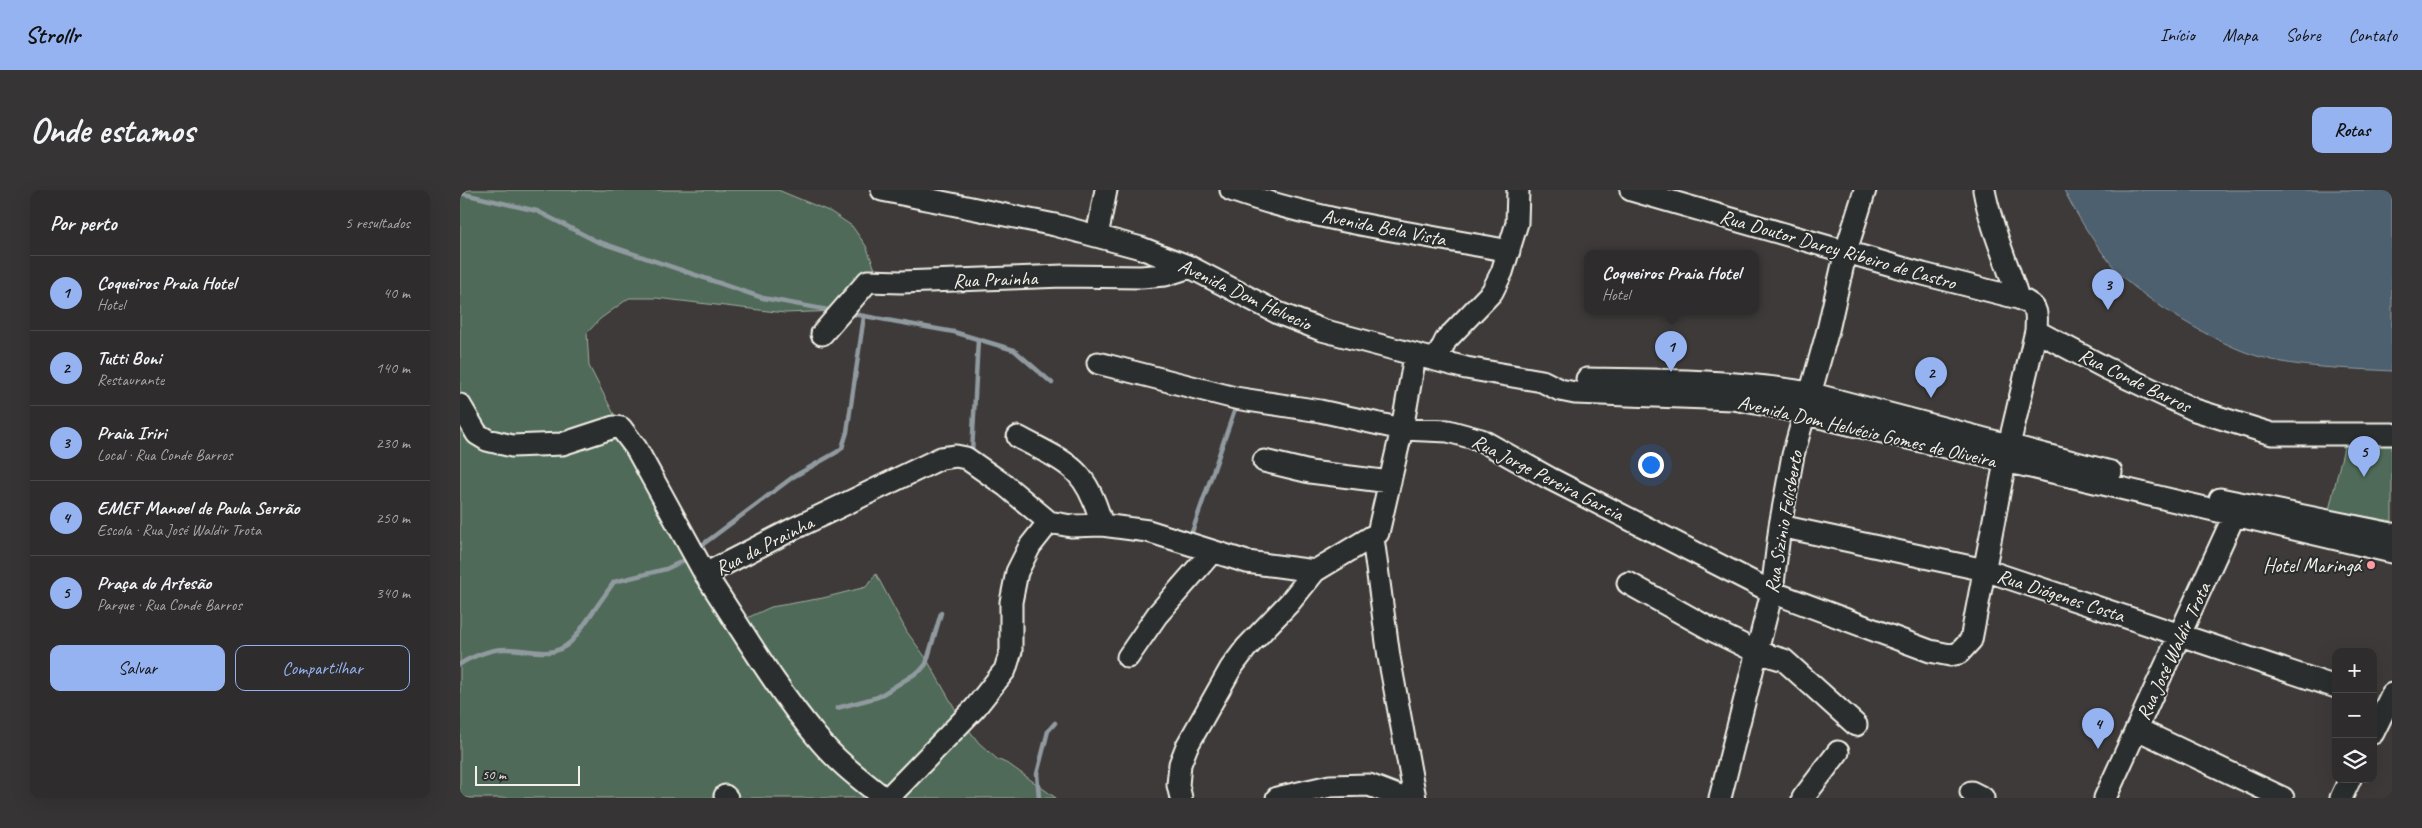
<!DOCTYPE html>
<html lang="pt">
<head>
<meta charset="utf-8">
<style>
	:root { --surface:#2e2c2c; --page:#363434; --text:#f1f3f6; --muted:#a7a7a9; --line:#494848; --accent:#95b2f1 }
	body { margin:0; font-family:Caveat,sans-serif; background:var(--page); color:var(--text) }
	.controls { position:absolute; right:15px; bottom:15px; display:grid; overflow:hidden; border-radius:10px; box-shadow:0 5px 20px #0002 }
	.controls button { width:45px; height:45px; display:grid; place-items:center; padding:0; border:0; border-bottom:1px solid var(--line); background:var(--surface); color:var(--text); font:25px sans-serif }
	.scale { position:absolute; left:15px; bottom:12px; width:105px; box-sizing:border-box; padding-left:5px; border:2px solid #f4f1e8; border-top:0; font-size:14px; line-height:18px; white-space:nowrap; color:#f4f1e8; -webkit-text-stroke:4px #2a2d2e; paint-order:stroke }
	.you { position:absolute; left:1190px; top:274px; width:18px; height:18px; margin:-12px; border:4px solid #fff; border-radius:50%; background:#1a73e8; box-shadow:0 0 0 8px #1a73e833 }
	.badge { display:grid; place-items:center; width:32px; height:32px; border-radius:50%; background:var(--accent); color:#111; font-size:16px; font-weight:700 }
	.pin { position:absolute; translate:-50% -41px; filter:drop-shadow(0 1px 2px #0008) }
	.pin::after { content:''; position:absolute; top:26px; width:18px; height:15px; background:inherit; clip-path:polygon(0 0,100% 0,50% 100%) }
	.popup { position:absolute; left:1124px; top:60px; width:175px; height:65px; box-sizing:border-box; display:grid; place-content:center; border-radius:10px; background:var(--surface); filter:drop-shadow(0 1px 4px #0005); font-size:16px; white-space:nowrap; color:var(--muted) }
	.popup b { font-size:19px; color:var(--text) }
	.popup::after { content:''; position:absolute; left:50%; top:100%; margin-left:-10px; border:10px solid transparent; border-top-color:var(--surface) }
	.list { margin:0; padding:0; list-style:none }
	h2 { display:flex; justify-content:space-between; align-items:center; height:65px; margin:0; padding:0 20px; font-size:21px }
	h2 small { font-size:16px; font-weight:400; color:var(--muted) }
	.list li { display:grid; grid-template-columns:32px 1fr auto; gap:15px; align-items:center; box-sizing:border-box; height:75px; padding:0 20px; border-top:1px solid var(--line) }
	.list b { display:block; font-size:19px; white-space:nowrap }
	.list p { margin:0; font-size:16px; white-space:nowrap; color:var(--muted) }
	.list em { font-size:16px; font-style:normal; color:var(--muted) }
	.actions { display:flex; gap:10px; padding:15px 20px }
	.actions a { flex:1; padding:11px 0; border:1px solid var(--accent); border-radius:10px; text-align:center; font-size:18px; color:var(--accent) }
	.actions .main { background:var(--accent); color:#111 }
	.icon { flex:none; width:28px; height:28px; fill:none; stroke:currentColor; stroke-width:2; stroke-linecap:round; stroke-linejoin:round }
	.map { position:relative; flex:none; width:1932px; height:608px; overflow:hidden; border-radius:10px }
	header { display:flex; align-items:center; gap:30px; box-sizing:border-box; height:70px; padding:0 25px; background:var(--accent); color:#111 }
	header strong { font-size:24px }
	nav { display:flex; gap:28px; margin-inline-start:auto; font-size:18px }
	.intro { display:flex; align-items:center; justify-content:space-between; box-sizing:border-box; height:120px; padding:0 30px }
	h1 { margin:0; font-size:35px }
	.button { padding:12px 22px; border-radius:10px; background:var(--accent); color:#111; font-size:18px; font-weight:700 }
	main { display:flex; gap:30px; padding:0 30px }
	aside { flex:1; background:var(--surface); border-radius:10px; box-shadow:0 5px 20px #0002 }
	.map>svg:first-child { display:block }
</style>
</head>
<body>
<header>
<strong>Strollr</strong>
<nav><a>Início</a><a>Mapa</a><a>Sobre</a><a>Contato</a></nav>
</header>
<div class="intro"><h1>Onde estamos</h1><a class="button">Rotas</a></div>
<main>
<aside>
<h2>Por perto<small>5 resultados</small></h2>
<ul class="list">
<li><span class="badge">1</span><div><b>Coqueiros Praia Hotel</b><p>Hotel</p></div><em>40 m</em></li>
<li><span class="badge">2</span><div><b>Tutti Boni</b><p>Restaurante</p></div><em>140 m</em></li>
<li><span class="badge">3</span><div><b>Praia Iriri</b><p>Local · Rua Conde Barros</p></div><em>230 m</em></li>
<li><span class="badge">4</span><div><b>EMEF Manoel de Paula Serrão</b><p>Escola · Rua José Waldir Trota</p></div><em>250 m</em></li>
<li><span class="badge">5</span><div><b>Praça do Artesão</b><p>Parque · Rua Conde Barros</p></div><em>340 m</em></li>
</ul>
<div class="actions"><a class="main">Salvar</a><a>Compartilhar</a></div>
</aside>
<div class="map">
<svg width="1932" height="608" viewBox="0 0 1932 608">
	<rect width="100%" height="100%" fill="#3e3a3a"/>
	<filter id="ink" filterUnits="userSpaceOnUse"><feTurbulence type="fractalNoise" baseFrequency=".02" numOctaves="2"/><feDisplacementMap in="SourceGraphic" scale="10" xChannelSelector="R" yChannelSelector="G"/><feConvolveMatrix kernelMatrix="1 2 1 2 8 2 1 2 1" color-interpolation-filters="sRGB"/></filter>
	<g filter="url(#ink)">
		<path fill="#506b59" stroke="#a2aea0" d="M0,0H318L371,22L392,36L406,56L421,95L402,112L378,121L325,123L196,108H169L140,129L127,143L129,176L265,438L311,417L363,408L406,397L416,384L447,442L466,468L502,531L519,553L537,569L550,575L596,608H0Z
			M1885,253L1932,254V331L1869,320Z"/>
		<path fill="#4d606f" stroke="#909a9f" d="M1604,0H1932V181C1887,178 1840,179 1797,166C1759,155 1685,111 1658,82C1637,58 1618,28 1604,0Z"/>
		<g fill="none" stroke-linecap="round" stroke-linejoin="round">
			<path stroke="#909a9f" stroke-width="4.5" d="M0,3L77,21L136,51L303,108L368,120
				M393,124L494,142L554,160L592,193
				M512,263L518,149
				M731,345L776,216
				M242,355L333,287L377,262L382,258L387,242L404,126
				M0,474C11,467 31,459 44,459C72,458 95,473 116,446L154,392L206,379L225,370
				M377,518L418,507L461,480L466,474L481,423
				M579,608L577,584L588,541L595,533"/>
			<defs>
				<path id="minor" d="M422,0L595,35L681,58L730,77L818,123L862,140L1006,178L1082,191L1100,200L1115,203L1273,209L1312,216L1932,362
					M771,0C860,32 956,43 1049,61
					M1171,0L1463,84L1558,108C1578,116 1577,120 1576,141L1646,178L1735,220L1812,244H1932
					M1524,0C1531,38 1547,72 1558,108
					M637,46L646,0
					M362,144L408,91L441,92L603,86L681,87L705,85L730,77
					M976,170L986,150L1032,102L1042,82L1057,33L1058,0
					M638,173L775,208L860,221L942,239L988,241L1021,250L1089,288L1312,402L1470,461L1490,465L1499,463L1511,450L1545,272L1576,141
					M1127,189C1201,190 1275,190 1349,203L1651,282
					M0,215L17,244L27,250L52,256L102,254L154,237L161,238L176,258L245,384L333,339L481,268L496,266L506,268L546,296L589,332
					M558,247C608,274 626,276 642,335
					M804,271L850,282L930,292
					M1760,309L1932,344
					M1320,336L1525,380L1876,497
					M913,348L929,467L955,608
					M245,384C281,438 314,496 356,546C375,570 400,589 424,608
					M1168,393L1254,441L1297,462L1324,470L1396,535
					M668,467L697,425L752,362
					M1677,539L1823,608
					M1913,543L1932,504
					M1511,602L1523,608
					M265,606L267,608
					M428,608L515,518L545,480L551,461V412L557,382L570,356L589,332L611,336L642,335L688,341L787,372L855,381
					M721,608L718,595L720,574L727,556L771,478L786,458L830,412L855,381L918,343L942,239L955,166
					M817,608L870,596L909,595L943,608
					M1260,608L1312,402L1320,336L1333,265L1368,140L1386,61L1405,0
					M1343,608L1378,562
					M1645,608L1779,315
					M1881,608L1890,589"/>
			</defs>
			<use href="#minor" stroke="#f4f1e8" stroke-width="25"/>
			<use href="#minor" stroke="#2a2d2e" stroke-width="21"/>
		</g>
	</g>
	<circle fill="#ff9aa2" stroke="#2a2d2e" stroke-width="2" cx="1911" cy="375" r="5"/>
	<g text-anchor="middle" stroke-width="4" stroke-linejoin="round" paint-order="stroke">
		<g font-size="20" fill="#f4f1e8" stroke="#2a2d2e">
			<text transform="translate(924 37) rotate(11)" y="7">Avenida Bela Vista</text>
			<text transform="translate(1378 59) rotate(16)" y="7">Rua Doutor Darcy Ribeiro de Castro</text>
			<text transform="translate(535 89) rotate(-2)" y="7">Rua Prainha</text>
			<text transform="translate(785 104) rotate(25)" y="7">Avenida Dom Helvecio</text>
			<text transform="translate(1675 190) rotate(26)" y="7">Rua Conde Barros</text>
			<text transform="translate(1407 241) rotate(13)" y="7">Avenida Dom Helvécio Gomes de Oliveira</text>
			<text transform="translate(1088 287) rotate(27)" y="7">Rua Jorge Pereira Garcia</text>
			<text transform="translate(1323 332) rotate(-80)" y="7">Rua Sizinio Felisberto</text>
			<text transform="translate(304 355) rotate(-27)" y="7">Rua da Prainha</text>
			<text transform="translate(1601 405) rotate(18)" y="7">Rua Diógenes Costa</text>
			<text transform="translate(1713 461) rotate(-65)" y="7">Rua José Waldir Trota</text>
		</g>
		<g font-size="20" fill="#f4f1e8" stroke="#2a2d2e" text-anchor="end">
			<text x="1901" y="382">Hotel Maringá</text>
		</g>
	</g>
</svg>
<div class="controls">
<button>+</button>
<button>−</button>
<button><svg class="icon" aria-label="layers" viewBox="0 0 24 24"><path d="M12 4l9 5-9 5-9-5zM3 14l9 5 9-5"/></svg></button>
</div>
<div class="scale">50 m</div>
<div class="you"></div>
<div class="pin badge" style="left:1211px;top:182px">1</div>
<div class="popup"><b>Coqueiros Praia Hotel</b>Hotel</div>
<div class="pin badge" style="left:1471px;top:208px">2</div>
<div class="pin badge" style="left:1648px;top:120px">3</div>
<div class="pin badge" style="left:1638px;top:559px">4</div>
<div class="pin badge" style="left:1904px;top:287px">5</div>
</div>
</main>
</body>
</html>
